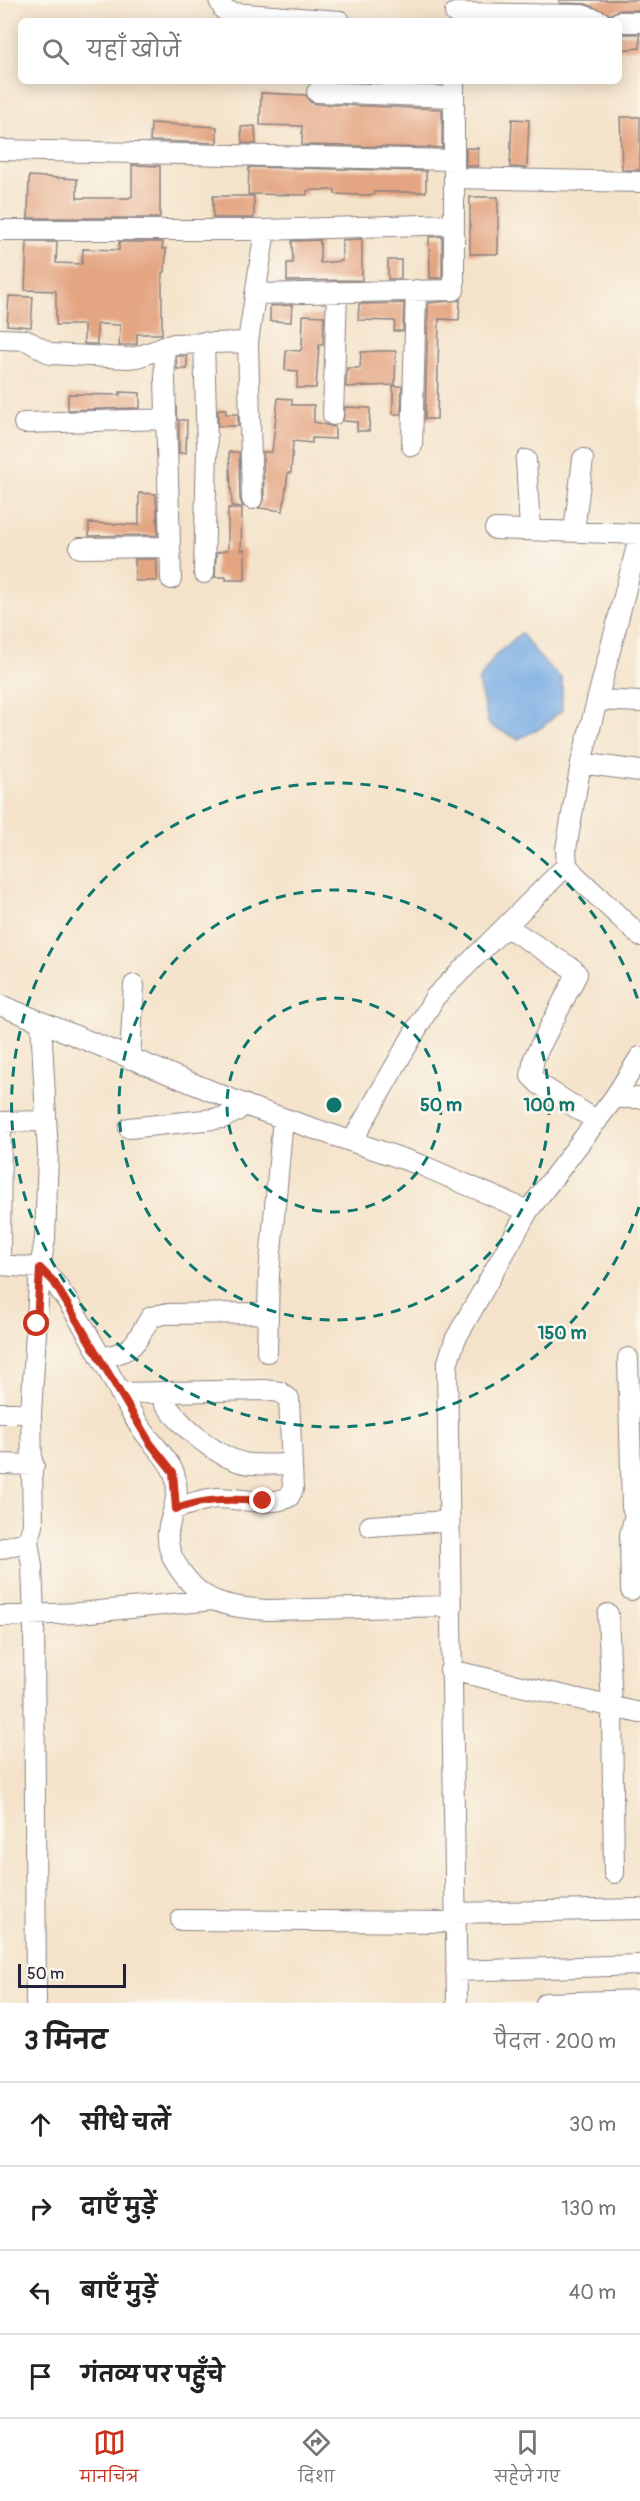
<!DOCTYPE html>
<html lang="hi">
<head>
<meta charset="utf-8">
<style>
	:root { --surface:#fff; --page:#f2f2f2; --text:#222; --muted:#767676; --line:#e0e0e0; --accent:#c8321e }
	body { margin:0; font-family:Pangolin,"Playpen Sans Deva",sans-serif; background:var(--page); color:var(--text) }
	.scale { position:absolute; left:18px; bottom:15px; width:108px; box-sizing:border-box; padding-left:6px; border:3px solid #22223b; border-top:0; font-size:16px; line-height:21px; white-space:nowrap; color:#22223b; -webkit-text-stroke:4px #fbf7ec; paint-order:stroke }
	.stop { position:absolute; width:18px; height:18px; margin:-14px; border:4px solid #c8321e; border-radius:50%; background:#fff }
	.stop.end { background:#c8321e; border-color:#fff; box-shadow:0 2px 6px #0008 }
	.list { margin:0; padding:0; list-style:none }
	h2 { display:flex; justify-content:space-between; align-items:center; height:78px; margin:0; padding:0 24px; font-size:26px }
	h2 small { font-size:20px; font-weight:400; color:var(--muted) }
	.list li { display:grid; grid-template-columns:39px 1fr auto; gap:18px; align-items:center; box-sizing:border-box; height:84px; padding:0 24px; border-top:2px solid var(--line) }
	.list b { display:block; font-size:22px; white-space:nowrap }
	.list em { font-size:20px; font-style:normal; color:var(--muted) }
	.icon { flex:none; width:33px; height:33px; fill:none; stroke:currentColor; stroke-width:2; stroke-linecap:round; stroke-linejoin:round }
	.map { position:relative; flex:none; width:640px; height:2003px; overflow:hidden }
	.search { position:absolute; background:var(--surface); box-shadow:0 3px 15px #0003; left:18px; right:18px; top:18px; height:66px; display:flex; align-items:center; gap:15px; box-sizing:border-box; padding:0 21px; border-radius:9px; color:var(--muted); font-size:22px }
	.sheet { height:414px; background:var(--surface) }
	nav { display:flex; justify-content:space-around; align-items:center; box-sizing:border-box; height:84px; border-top:2px solid var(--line); background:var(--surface); font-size:16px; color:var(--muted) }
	nav a { display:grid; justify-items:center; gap:3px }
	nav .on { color:var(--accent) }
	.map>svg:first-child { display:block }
</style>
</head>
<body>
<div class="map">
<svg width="640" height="2003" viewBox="0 0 640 2003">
	<rect width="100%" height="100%" fill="#fbf7ec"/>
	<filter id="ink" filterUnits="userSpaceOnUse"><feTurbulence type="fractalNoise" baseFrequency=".0167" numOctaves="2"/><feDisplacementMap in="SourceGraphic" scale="12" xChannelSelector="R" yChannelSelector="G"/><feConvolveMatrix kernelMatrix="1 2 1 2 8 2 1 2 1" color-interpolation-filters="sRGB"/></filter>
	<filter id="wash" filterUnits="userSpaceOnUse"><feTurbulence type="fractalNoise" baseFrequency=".008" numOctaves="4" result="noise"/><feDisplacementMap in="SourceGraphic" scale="24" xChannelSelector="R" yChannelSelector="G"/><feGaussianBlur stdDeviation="1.35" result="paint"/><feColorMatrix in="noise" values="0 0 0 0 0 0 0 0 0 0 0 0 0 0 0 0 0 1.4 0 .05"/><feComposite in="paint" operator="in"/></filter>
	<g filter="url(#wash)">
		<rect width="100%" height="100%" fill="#f4e3ca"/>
		<path fill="#76aae3" stroke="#4c668f" stroke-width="1.5" d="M521,633L540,658L562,679V710L542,727L518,739L489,725L478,682L495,656Z"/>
		<g id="blocks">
			<path fill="#e4a582" d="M559,0H640V10H618L610,15L586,4L559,3Z
				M619,34H640V48L619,50Z
				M261,93L306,95L310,102L317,104L442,109V148L302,145V126L260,125Z
				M620,117H640V170H622Z
				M512,119L529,120L527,168L510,167Z
				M151,123L217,127V143L150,141Z
				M255,126L256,144L242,143L241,127Z
				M466,148H478V166H466Z
				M132,165L160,166V218H28L29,176L77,179V198H129L132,196Z
				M249,167L426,171V192H374V195H359L335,194V190H310L307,191V195L248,194Z
				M213,196H254V218H213Z
				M470,197H498V254H470Z
				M442,236V278H430L429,237Z
				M362,239V280L287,281V263H293L292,241L320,240V263L342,261V240Z
				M27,242H57L56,263L82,264L83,249L119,250V242H163L162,249H166L165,272H162V334H137V344L119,346L120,325L97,324V344H84V325H56V291L25,290Z
				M388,260H401V279H388Z
				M9,296L33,297L31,327L7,325Z
				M460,300L459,320L439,319L437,419H425L428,303Z
				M404,303L403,331H394L395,321L358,320L359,304Z
				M292,305L291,322L270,321V306Z
				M303,315L324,316L323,345H319L316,388H297L298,371L285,370L286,350L300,351L302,347Z
				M380,351H396L395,385L346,387L347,368H360L361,352Z
				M176,356H187V369H177Z
				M393,386H402L401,414H393Z
				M120,392L140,393V408L68,410V394L120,395Z
				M278,398L292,399V405H314V422L335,427V439L312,438V443L293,441L291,473H288L283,511L259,508L264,499L263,452H272Z
				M345,407L370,408L369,431H357V422L343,421Z
				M218,409H226V414H238V426H218Z
				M179,420H187L186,453H179Z
				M229,452H239L240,499L243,507L232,506Z
				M139,493L156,494L158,535L89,536V523L139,525Z
				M228,508L242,509L241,550H245V580H226V577H215L216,553L228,550Z
				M135,559H157V581H135Z"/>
		</g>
	</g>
	<g filter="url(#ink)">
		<use href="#blocks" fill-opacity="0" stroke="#8b8282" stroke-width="1.5"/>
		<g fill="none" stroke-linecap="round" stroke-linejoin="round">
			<defs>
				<path id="minor" d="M219,0L224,10L234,13L340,21
					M455,13L582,15L600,21
					M619,22H640
					M317,92L454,97
					M0,150L454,160
					M454,178L640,182
					M0,230H265L454,224
					M255,294L454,290V81
					M0,339L26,340L51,354L128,358L137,357L174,344L248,342
					M164,346L171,579
					M333,415L337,292
					M24,423L167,419
					M412,446L416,290
					M526,460L530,530
					M252,499L248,342L265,230
					M495,529L640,534L581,763L566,849L567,865L575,875L640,936
					M574,531L583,459
					M80,548L170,547
					M204,573L207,448L204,342
					M597,700L640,702
					M581,763L640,771
					M507,927L573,969L577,974L534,1058L531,1076L539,1084L597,1121
					M0,1005L253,1108L421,1165L528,1211
					M130,1059L134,985
					M614,1098H640
					M0,1122L44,1121
					M129,1128L223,1118L237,1111L244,1104
					M352,1141L435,997L567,865
					M0,1265L40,1268L46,1272C84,1318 108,1375 139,1425C149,1441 167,1456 174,1473C181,1493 173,1508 169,1527C166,1539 169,1551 175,1562C199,1603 222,1606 267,1610L452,1606
					M0,1265L1,1122
					M267,1352L269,1274L283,1118
					M102,1358C138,1349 132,1346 151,1317L164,1314L267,1313
					M628,1358L632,1507L635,1514L640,1516
					M159,1392C172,1420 214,1456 244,1463C260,1466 276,1464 292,1464
					M120,1393L264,1390L280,1392L289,1399L293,1489L289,1497C268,1507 240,1498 218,1498C203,1499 189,1504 175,1509
					M0,1413H31
					M0,1464L34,1465
					M370,1526L448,1521
					M28,1541L32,1566L34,1616L36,2003
					M0,1549L28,1541L33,1526L31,1413L40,1268L45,1239L48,1154L41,1022
					M631,1590L630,1535L635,1514
					M608,1614L612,1709L614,1873
					M0,1616L79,1613L213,1600
					M450,1670L640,1713
					M455,1913L640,1909
					M181,1920L455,1922
					M456,1971L640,1965
					M457,2003L447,1365L455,1340L528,1211L614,1098L640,1057
					M546,2003L640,2000"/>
			</defs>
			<use href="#minor" stroke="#8b8282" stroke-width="22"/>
			<use href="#minor" stroke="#fff" stroke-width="20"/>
		</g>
	</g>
	<g fill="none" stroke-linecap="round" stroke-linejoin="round" filter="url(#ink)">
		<path stroke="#c8321e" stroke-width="8" d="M37,1324L40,1268L54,1282L150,1443L173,1472L176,1509C206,1498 231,1499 263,1501"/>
	</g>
	<g fill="none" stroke="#0f766e" stroke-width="3" stroke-dasharray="10 8">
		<circle cx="334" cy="1105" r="107"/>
		<circle cx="334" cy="1105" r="215"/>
		<path d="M639 1207A322 322 0 1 1 639 1003"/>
	</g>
	<circle cx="334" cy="1105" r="9" fill="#0f766e" stroke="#fbf7ec" stroke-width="3"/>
	<g font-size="18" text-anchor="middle" font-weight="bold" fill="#0f766e" stroke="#fbf7ec" stroke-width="5" stroke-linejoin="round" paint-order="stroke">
		<text x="441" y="1111">50 m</text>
		<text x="549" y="1111">100 m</text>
		<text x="562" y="1339">150 m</text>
	</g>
</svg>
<div class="scale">50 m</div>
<div class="stop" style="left:37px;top:1324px"></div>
<div class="stop end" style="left:263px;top:1501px"></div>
<div class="search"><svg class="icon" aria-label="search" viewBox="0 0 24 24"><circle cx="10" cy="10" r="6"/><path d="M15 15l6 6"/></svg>यहाँ खोजें</div>
</div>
<section class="sheet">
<h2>3 मिनट<small>पैदल · 200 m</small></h2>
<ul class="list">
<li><svg class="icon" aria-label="ahead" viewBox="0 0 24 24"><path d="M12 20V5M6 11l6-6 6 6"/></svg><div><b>सीधे चलें</b></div><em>30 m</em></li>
<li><svg class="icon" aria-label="right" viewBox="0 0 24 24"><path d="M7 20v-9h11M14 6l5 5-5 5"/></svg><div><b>दाएँ मुड़ें</b></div><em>130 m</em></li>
<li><svg class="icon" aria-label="left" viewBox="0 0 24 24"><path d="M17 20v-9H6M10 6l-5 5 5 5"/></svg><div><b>बाएँ मुड़ें</b></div><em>40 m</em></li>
<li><svg class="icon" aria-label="arrive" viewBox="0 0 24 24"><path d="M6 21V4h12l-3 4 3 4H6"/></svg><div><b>गंतव्य पर पहुँचे</b></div></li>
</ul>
</section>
<nav>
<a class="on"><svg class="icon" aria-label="map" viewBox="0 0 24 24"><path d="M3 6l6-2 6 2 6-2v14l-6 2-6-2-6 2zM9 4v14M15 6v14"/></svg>मानचित्र</a>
<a><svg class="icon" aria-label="directions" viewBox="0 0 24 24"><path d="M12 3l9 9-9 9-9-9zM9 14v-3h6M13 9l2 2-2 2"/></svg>दिशा</a>
<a><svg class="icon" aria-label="saved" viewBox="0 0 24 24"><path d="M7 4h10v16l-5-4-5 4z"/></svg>सहेजे गए</a>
</nav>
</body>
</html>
